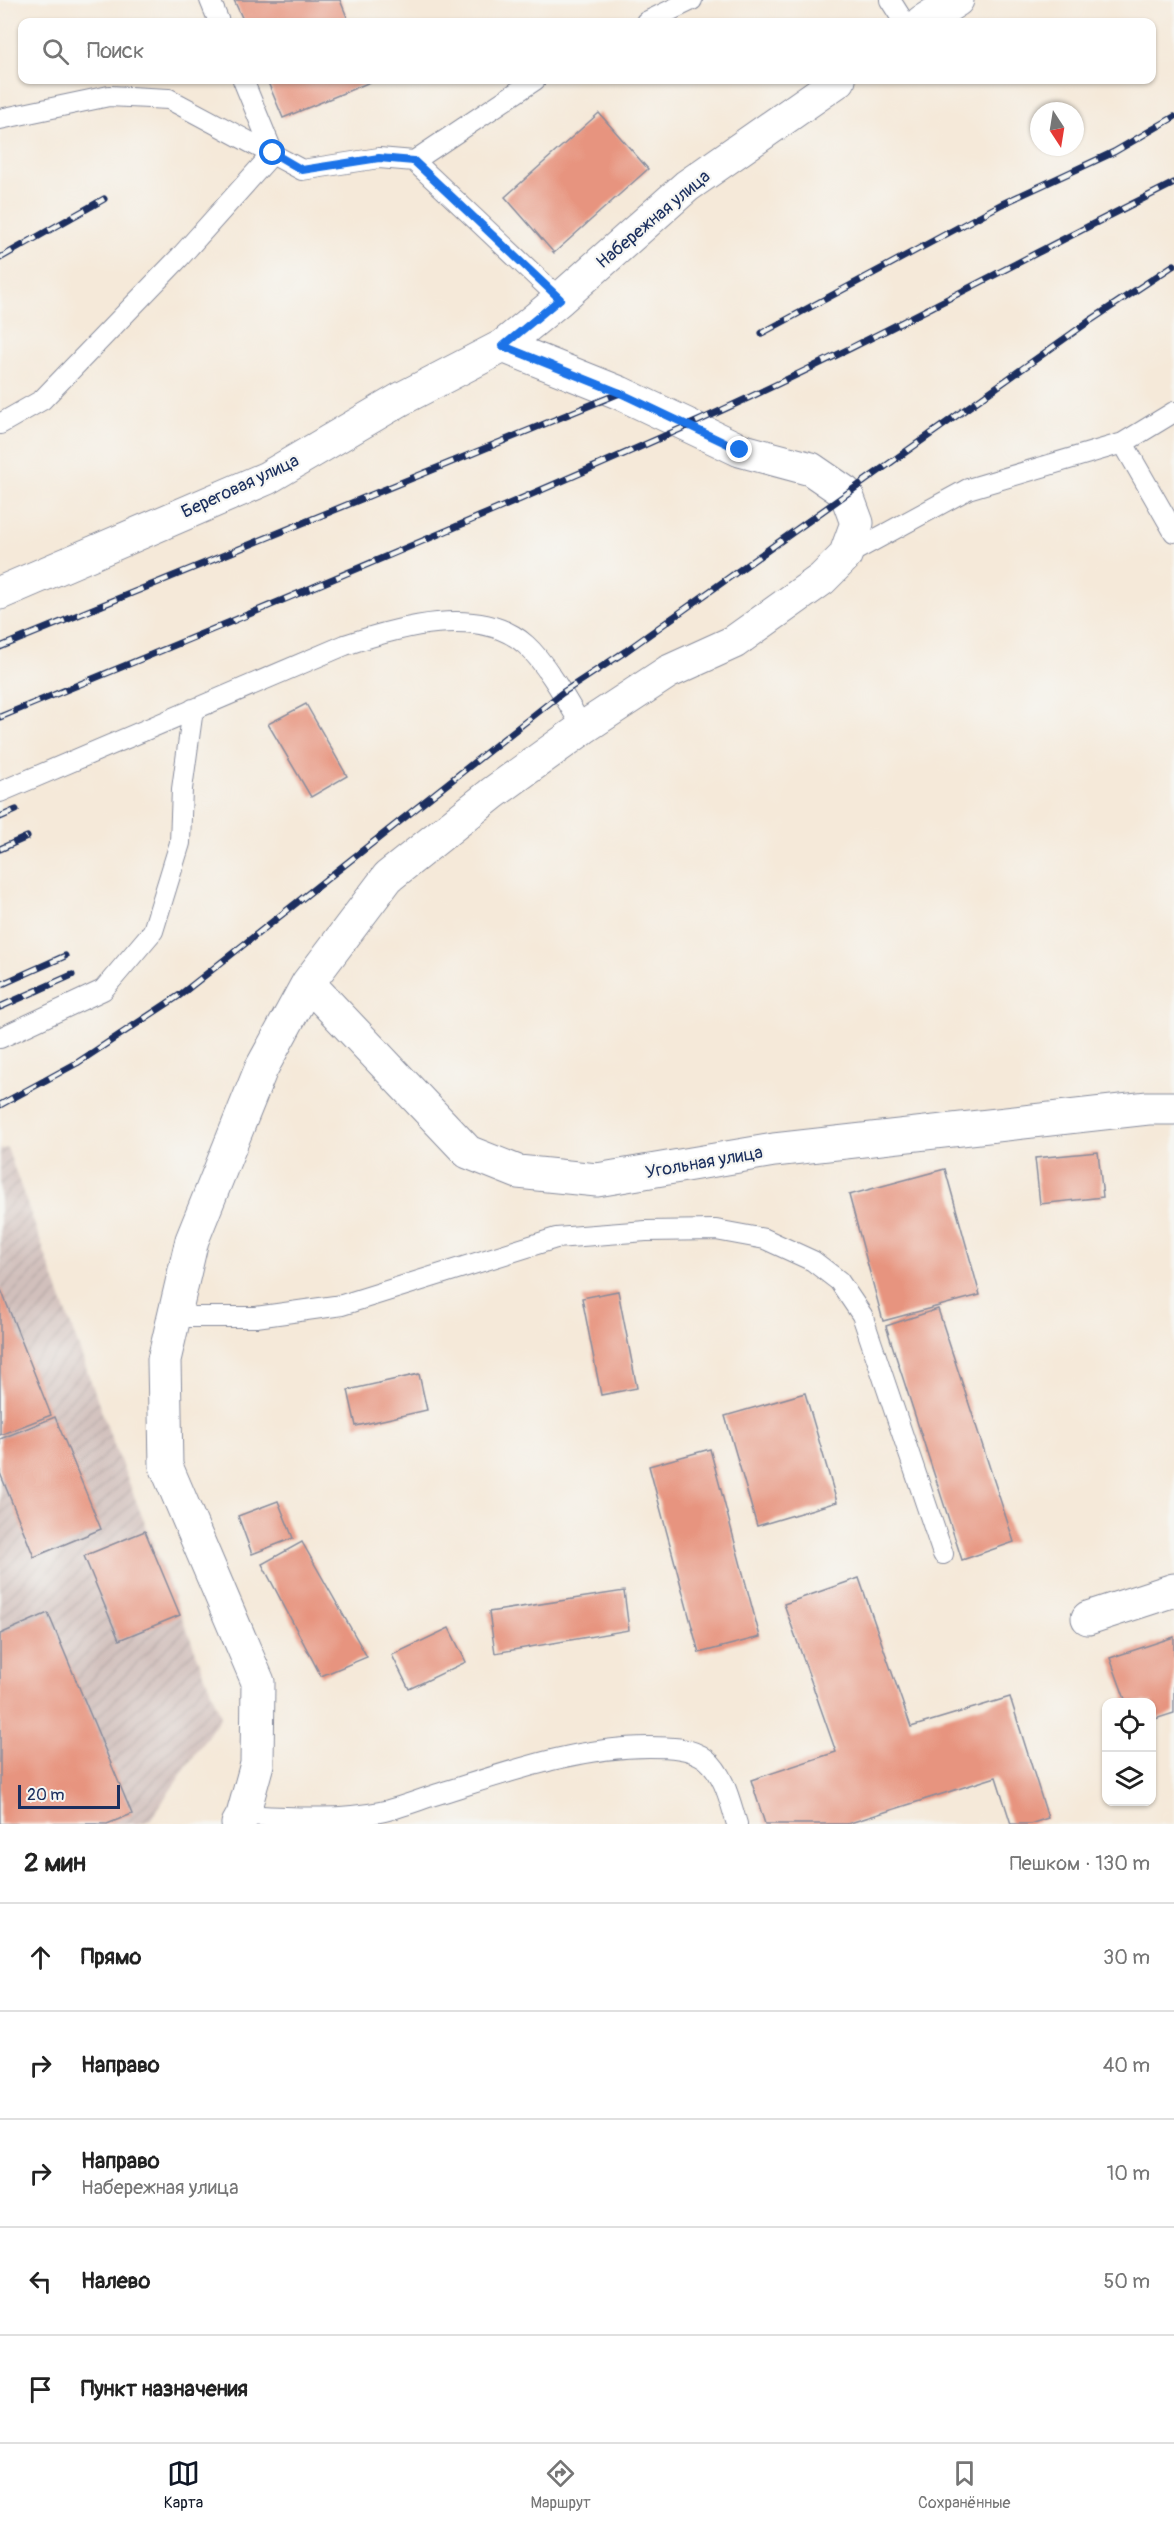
<!DOCTYPE html>
<html lang="ru">
<head>
<meta charset="utf-8">
<style>
	:root { --surface:#fff; --page:#f2f2f2; --text:#222; --muted:#767676; --line:#e0e0e0; --accent:#111827 }
	body { margin:0; font-family:Pangolin,sans-serif; background:var(--page); color:var(--text) }
	.controls { position:absolute; right:18px; bottom:18px; display:grid; overflow:hidden; border-radius:12px; box-shadow:0 2px 4px #0004 }
	.controls button { width:54px; height:54px; display:grid; place-items:center; padding:0; border:0; border-bottom:2px solid var(--line); background:var(--surface); color:var(--text); font:30px sans-serif }
	.compass { position:absolute; left:1030px; top:102px; width:54px; height:54px; border-radius:50%; background:var(--surface); box-shadow:0 2px 4px #0004; rotate:168deg }
	.scale { position:absolute; left:18px; bottom:15px; width:102px; box-sizing:border-box; padding-left:6px; border:3px solid #1b2f5e; border-top:0; font-size:16px; line-height:21px; white-space:nowrap; color:#1b2f5e; -webkit-text-stroke:4px #f6f6f2; paint-order:stroke }
	.stop { position:absolute; width:18px; height:18px; margin:-14px; border:4px solid #1a73e8; border-radius:50%; background:#fff }
	.stop.end { background:#1a73e8; border-color:#fff; box-shadow:0 2px 6px #0008 }
	.list { margin:0; padding:0; list-style:none }
	h2 { display:flex; justify-content:space-between; align-items:center; height:78px; margin:0; padding:0 24px; font-size:26px }
	h2 small { font-size:20px; font-weight:400; color:var(--muted) }
	.list li { display:grid; grid-template-columns:39px 1fr auto; gap:18px; align-items:center; box-sizing:border-box; height:108px; padding:0 24px; border-top:2px solid var(--line) }
	.list b { display:block; font-size:22px; white-space:nowrap }
	.list p { margin:0; font-size:20px; white-space:nowrap; color:var(--muted) }
	.list em { font-size:20px; font-style:normal; color:var(--muted) }
	.icon { flex:none; width:33px; height:33px; fill:none; stroke:currentColor; stroke-width:2; stroke-linecap:round; stroke-linejoin:round }
	.map { position:relative; flex:none; width:1174px; height:1824px; overflow:hidden }
	.search { position:absolute; background:var(--surface); box-shadow:0 2px 4px #0004; left:18px; right:18px; top:18px; height:66px; display:flex; align-items:center; gap:15px; box-sizing:border-box; padding:0 21px; border-radius:12px; color:var(--muted); font-size:22px }
	.sheet { height:618px; background:var(--surface) }
	nav { display:flex; justify-content:space-around; align-items:center; box-sizing:border-box; height:84px; border-top:2px solid var(--line); background:var(--surface); font-size:16px; color:var(--muted) }
	nav a { display:grid; justify-items:center; gap:3px }
	nav .on { color:var(--accent) }
	.map>svg:first-child { display:block }
</style>
</head>
<body>
<div class="map">
<svg width="1174" height="1824" viewBox="0 0 1174 1824">
	<defs>
		<pattern id="industrial-furrows" width="10" height="10" patternUnits="userSpaceOnUse" patternTransform="scale(1.5)"><rect width="10" height="10" fill="#d1c0bc"/><path d="M-1 1l2-2M0 10L10 0M9 11l2-2" fill="none" stroke="#b3a5a4"/></pattern>
	</defs>
	<rect width="100%" height="100%" fill="#f6f6f2"/>
	<filter id="ink" filterUnits="userSpaceOnUse"><feTurbulence type="fractalNoise" baseFrequency=".0167" numOctaves="2"/><feDisplacementMap in="SourceGraphic" scale="12" xChannelSelector="R" yChannelSelector="G"/><feConvolveMatrix kernelMatrix="1 2 1 2 8 2 1 2 1" color-interpolation-filters="sRGB"/></filter>
	<filter id="wash" filterUnits="userSpaceOnUse"><feTurbulence type="fractalNoise" baseFrequency=".008" numOctaves="4" result="noise"/><feDisplacementMap in="SourceGraphic" scale="24" xChannelSelector="R" yChannelSelector="G"/><feGaussianBlur stdDeviation="1.35" result="paint"/><feColorMatrix in="noise" values="0 0 0 0 0 0 0 0 0 0 0 0 0 0 0 0 0 1.4 0 .05"/><feComposite in="paint" operator="in"/></filter>
	<g filter="url(#wash)">
		<rect width="100%" height="100%" fill="#f5e9d9"/>
		<path fill="url(#industrial-furrows)" d="M7,1148L112,1440L221,1716L150,1820L139,1824H0V1150Z"/>
		<g id="blocks">
			<path fill="#e7947f" d="M234,0H340L349,22H244Z
				M267,80H375L283,118Z
				M599,113L648,169L554,253L505,197Z
				M306,704L347,776L311,797L268,724Z
				M1098,1152L1103,1197L1040,1204L1035,1158Z
				M945,1169L980,1295L883,1321L849,1195Z
				M0,1287L51,1415L0,1435Z
				M618,1291L637,1388L601,1395L582,1298Z
				M938,1309L1014,1542L962,1560L886,1326Z
				M419,1374L427,1410L356,1426L348,1390Z
				M805,1393L837,1502L757,1526L725,1416Z
				M55,1417L101,1529L34,1557L0,1473V1439Z
				M710,1449L760,1637L699,1653L649,1466Z
				M278,1501L293,1538L252,1554L238,1516Z
				M145,1531L180,1615L119,1640L84,1556Z
				M302,1542L367,1657L321,1676L262,1564Z
				M859,1578L911,1727L1010,1697L1048,1818L1030,1824H1011L996,1777L847,1824H765L751,1780L836,1752L784,1604Z
				M624,1591L629,1630L495,1653L489,1612Z
				M48,1613L132,1814L107,1824H0V1634Z
				M449,1628L466,1662L409,1689L392,1655Z
				M1174,1637V1713L1152,1720V1702H1126L1110,1658Z"/>
		</g>
	</g>
	<g filter="url(#ink)">
		<use href="#blocks" fill-opacity="0" stroke="#888c9c" stroke-width="1.5"/>
		<g fill="none" stroke-linecap="round" stroke-linejoin="round">
			<defs>
				<path id="lane" d="M210,0L219,22
					M890,0L904,22
					M646,22L692,0
					M0,119L109,96L169,99L302,170L379,158L414,161L560,299
					M414,161L535,80
					M0,424L42,400L180,257L273,153L243,80
					M1123,443L1174,532
					M845,556L968,489L1123,443L1174,412
					M0,792L345,645C396,628 480,603 526,645C547,664 568,703 583,728
					M0,1038L103,990L153,931L180,843L182,789L193,709
					M176,1317H256L342,1305L556,1238L646,1231L716,1230L765,1239L813,1261L839,1281L862,1315L943,1554
					M243,1815C289,1817 335,1821 380,1812C400,1808 421,1799 441,1793C509,1772 577,1747 649,1747C668,1747 690,1747 706,1759C725,1775 730,1802 737,1824"/>
				<path id="street" d="M922,22L957,0
					M0,593L267,478L401,399L503,346L560,299L687,186L839,80
					M308,983L468,1152L518,1172L597,1180L774,1150L1148,1108H1174
					M1088,1618L1174,1590
					M238,1824L243,1815L257,1764L258,1682L166,1466L164,1360L192,1240L261,1069L308,983L388,877L493,793L583,728L668,672L734,642L822,579L845,556L857,523L846,493L811,469L740,450L620,393L503,346"/>
			</defs>
			<use href="#lane" stroke="#888c9c" stroke-width="22"/>
			<use href="#street" stroke="#888c9c" stroke-width="35"/>
			<use href="#lane" stroke="#fff" stroke-width="20"/>
			<use href="#street" stroke="#fff" stroke-width="33"/>
			<defs>
				<path id="rail" d="M0,258L104,199
					M762,333L1002,204L1114,152L1174,117
					M0,647L620,393
					M0,717C230,623 460,527 687,426C852,352 1012,264 1174,183
					M0,817L16,810
					M0,849L27,837
					M0,985L65,956
					M0,1007L72,975
					M0,1105L77,1063L180,995L562,693L626,651L1088,322L1174,265"/>
			</defs>
			<use href="#rail" stroke="#1b2f5e" stroke-width="7"/>
			<use href="#rail" stroke="#f6f6f2" stroke-width="4.5" stroke-dasharray="14" stroke-linecap="butt"/>
		</g>
	</g>
	<g fill="none" stroke-linecap="round" stroke-linejoin="round" filter="url(#ink)">
		<path stroke="#1a73e8" stroke-width="8" d="M273,153L302,170L379,158L414,161L560,299L503,346L620,393L740,450"/>
	</g>
	<g text-anchor="middle" stroke-width="4.5" stroke-linejoin="round" paint-order="stroke">
		<g font-size="18" fill="#1b2f5e" stroke="#f6f6f2">
			<text transform="translate(653 219) rotate(-40)" y="6">Набережная улица</text>
			<text transform="translate(240 486) rotate(-25)" y="6">Береговая улица</text>
			<text transform="translate(704 1162) rotate(-10)" y="6">Угольная улица</text>
		</g>
	</g>
</svg>
<div class="controls">
<button><svg class="icon" aria-label="locate" viewBox="0 0 24 24"><circle cx="12" cy="12" r="6"/><path d="M12 2v4M12 18v4M2 12h4M18 12h4"/></svg></button>
<button><svg class="icon" aria-label="layers" viewBox="0 0 24 24"><path d="M12 4l9 5-9 5-9-5zM3 14l9 5 9-5"/></svg></button>
</div>
<svg class="compass" viewBox="-18 -18 36 36"><path d="M0-13l5 13h-10z" fill="#e53935"/><path d="M0 13l5-13h-10z" fill="#767676"/></svg>
<div class="scale">20 m</div>
<div class="stop" style="left:273px;top:153px"></div>
<div class="stop end" style="left:740px;top:450px"></div>
<div class="search"><svg class="icon" aria-label="search" viewBox="0 0 24 24"><circle cx="10" cy="10" r="6"/><path d="M15 15l6 6"/></svg>Поиск</div>
</div>
<section class="sheet">
<h2>2 мин<small>Пешком · 130 m</small></h2>
<ul class="list">
<li><svg class="icon" aria-label="ahead" viewBox="0 0 24 24"><path d="M12 20V5M6 11l6-6 6 6"/></svg><div><b>Прямо</b></div><em>30 m</em></li>
<li><svg class="icon" aria-label="right" viewBox="0 0 24 24"><path d="M7 20v-9h11M14 6l5 5-5 5"/></svg><div><b>Направо</b></div><em>40 m</em></li>
<li><svg class="icon" aria-label="right" viewBox="0 0 24 24"><path d="M7 20v-9h11M14 6l5 5-5 5"/></svg><div><b>Направо</b><p>Набережная улица</p></div><em>10 m</em></li>
<li><svg class="icon" aria-label="left" viewBox="0 0 24 24"><path d="M17 20v-9H6M10 6l-5 5 5 5"/></svg><div><b>Налево</b></div><em>50 m</em></li>
<li><svg class="icon" aria-label="arrive" viewBox="0 0 24 24"><path d="M6 21V4h12l-3 4 3 4H6"/></svg><div><b>Пункт назначения</b></div></li>
</ul>
</section>
<nav>
<a class="on"><svg class="icon" aria-label="map" viewBox="0 0 24 24"><path d="M3 6l6-2 6 2 6-2v14l-6 2-6-2-6 2zM9 4v14M15 6v14"/></svg>Карта</a>
<a><svg class="icon" aria-label="directions" viewBox="0 0 24 24"><path d="M12 3l9 9-9 9-9-9zM9 14v-3h6M13 9l2 2-2 2"/></svg>Маршрут</a>
<a><svg class="icon" aria-label="saved" viewBox="0 0 24 24"><path d="M7 4h10v16l-5-4-5 4z"/></svg>Сохранённые</a>
</nav>
</body>
</html>
